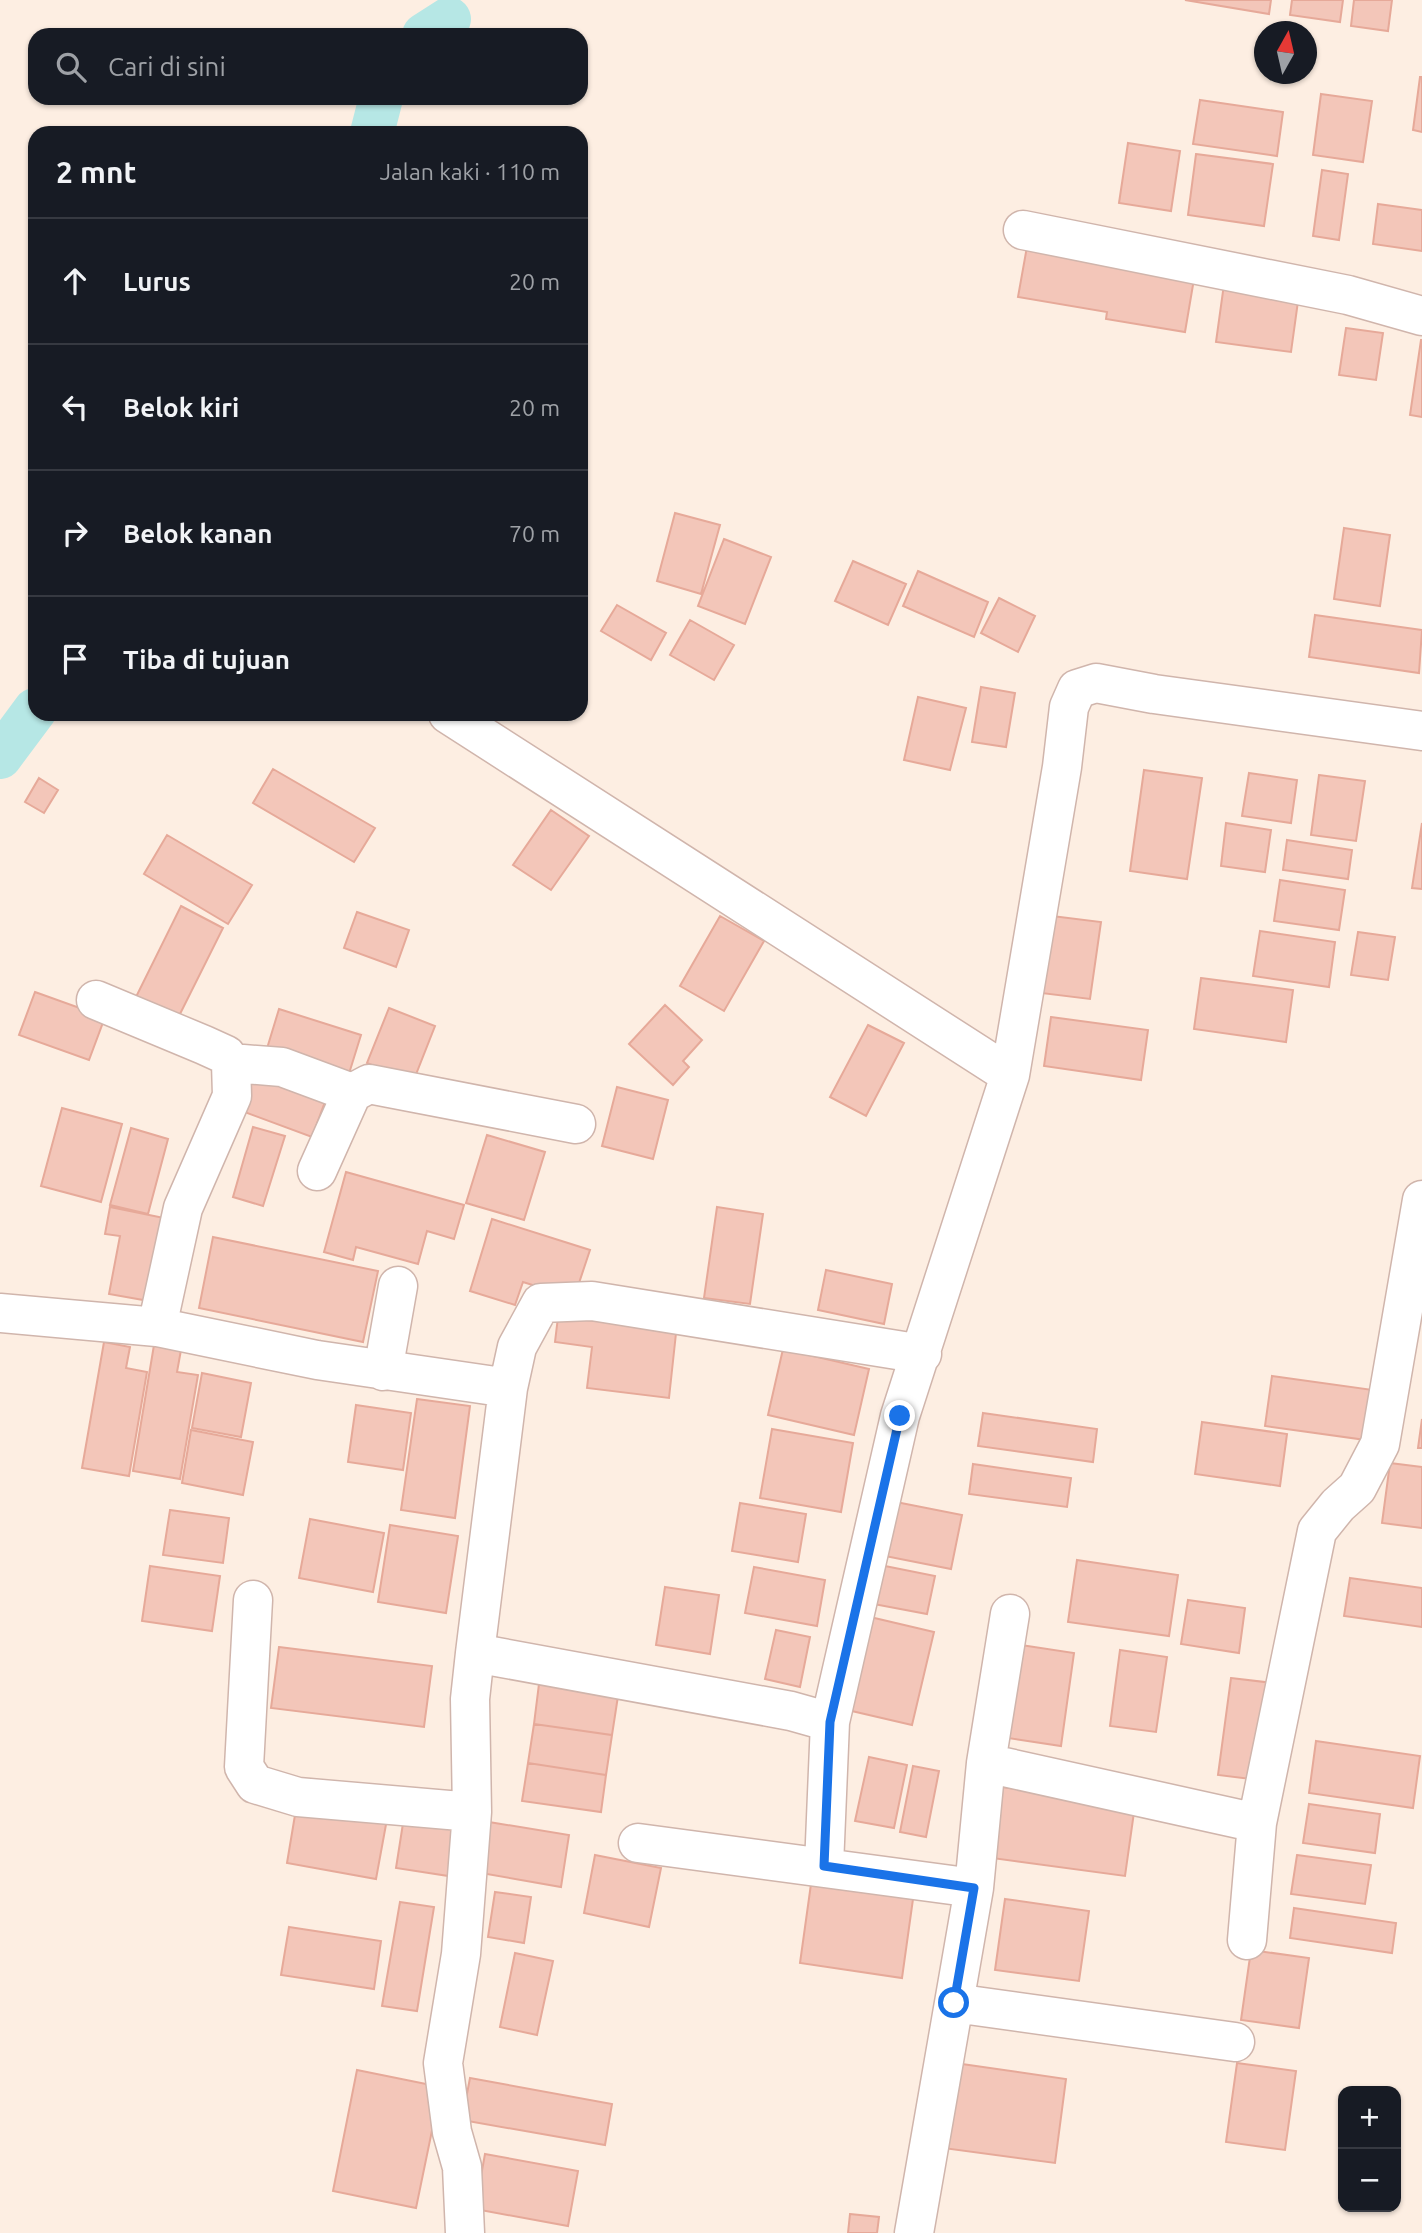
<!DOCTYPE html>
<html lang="id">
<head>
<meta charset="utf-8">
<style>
	:root { --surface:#171b24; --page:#20242c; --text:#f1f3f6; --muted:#9ea1a6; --line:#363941 }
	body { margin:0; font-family:Ubuntu,sans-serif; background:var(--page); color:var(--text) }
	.controls { position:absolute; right:21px; bottom:21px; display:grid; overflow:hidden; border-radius:14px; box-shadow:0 2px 5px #0004 }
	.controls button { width:63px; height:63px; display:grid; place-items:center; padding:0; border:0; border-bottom:2px solid var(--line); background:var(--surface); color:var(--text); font:35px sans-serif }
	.compass { position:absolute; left:1254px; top:21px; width:63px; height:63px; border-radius:50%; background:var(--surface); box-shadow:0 2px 5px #0004; rotate:8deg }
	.stop { position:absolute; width:21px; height:21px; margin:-16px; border:5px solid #1a73e8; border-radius:50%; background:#fff }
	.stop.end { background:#1a73e8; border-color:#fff; box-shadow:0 2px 7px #0008 }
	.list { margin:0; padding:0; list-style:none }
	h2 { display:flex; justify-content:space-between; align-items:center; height:91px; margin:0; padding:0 28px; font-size:30px }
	h2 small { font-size:23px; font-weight:400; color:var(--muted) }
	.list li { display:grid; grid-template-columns:46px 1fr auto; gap:21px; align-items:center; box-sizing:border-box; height:126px; padding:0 28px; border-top:2px solid var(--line) }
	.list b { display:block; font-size:26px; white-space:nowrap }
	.list em { font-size:23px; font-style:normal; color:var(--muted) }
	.icon { flex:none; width:38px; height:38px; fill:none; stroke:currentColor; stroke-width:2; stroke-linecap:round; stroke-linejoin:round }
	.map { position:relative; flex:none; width:1422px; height:2233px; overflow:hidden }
	.search { position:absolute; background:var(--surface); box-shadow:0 2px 5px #0004; left:28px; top:28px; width:560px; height:77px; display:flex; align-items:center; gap:18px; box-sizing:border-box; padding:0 24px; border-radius:21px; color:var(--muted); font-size:26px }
	.panel { position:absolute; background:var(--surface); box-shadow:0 2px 5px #0004; left:28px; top:126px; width:560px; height:595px; border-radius:21px }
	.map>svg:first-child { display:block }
</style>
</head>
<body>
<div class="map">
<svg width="1422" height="2233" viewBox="0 0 1422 2233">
	<rect width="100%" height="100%" fill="#fdeee2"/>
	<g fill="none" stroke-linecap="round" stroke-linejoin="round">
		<path stroke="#b6e7e5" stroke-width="44" d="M424,35L449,19
			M372,133L381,98
			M0,757L35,710"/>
	</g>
	<path fill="#f3c6b9" stroke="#e6a999" stroke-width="2" d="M1185,0H1271L1269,14Z
		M1292,0H1343L1340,22L1290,15Z
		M1354,0H1392L1388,31L1351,26Z
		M1420,77H1422V132L1413,130Z
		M1321,94L1372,101L1363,162L1313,155Z
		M1200,100L1283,112L1277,156L1193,144Z
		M1128,143L1180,151L1171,211L1119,203Z
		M1196,154L1273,164L1264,226L1188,215Z
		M1322,170L1348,174L1339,240L1313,236Z
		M1378,204L1422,210V251L1373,244Z
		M1028,241L1194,279L1185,332L1106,319L1107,312L1018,297Z
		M1224,284L1299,294L1291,352L1216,342Z
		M1346,328L1383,333L1376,380L1339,375Z
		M1421,340H1422V417L1410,415Z
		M675,513L720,525L701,594L657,581Z
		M1344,528L1390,535L1380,606L1334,599Z
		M724,539L771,557L745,624L698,606Z
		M853,561L906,584L888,625L835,601Z
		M918,571L988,602L974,637L903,606Z
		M999,598L1035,616L1018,652L981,633Z
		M617,605L666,633L651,660L601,631Z
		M1315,615L1422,630L1419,673L1309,657Z
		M690,620L734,645L714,680L670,655Z
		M981,687L1015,693L1006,747L972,742Z
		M918,697L966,708L950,770L904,760Z
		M273,769L375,828L354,862L253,803Z
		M1144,770L1202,778L1187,879L1130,871Z
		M1249,773L1297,780L1291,823L1242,816Z
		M1319,775L1365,781L1356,841L1311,835Z
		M39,778L58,790L44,813L25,802Z
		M551,810L589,836L551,890L513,865Z
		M1226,823L1271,830L1265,872L1221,866Z
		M1422,823V889L1412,888Z
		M167,835L252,885L228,924L144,874Z
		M1287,840L1352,850L1348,879L1283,870Z
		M1280,880L1345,890L1339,930L1274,921Z
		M181,906L223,928L173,1028L131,1007Z
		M357,912L409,930L396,967L344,948Z
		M720,916L764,941L724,1011L680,986Z
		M1052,916L1101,922L1090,999L1041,993Z
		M1260,931L1335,942L1329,987L1253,976Z
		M1358,932L1395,937L1388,980L1351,975Z
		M1201,978L1293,990L1286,1042L1194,1029Z
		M35,992L105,1017L89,1060L19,1035Z
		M665,1005L702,1040L683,1061L689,1067L673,1085L629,1044Z
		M389,1008L435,1026L413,1082L367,1063Z
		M279,1009L361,1035L347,1080L265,1055Z
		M1051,1017L1148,1030L1141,1080L1044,1066Z
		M868,1025L904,1043L866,1116L830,1097Z
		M254,1071L326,1099L312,1137L239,1110Z
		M617,1087L668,1100L653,1159L602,1146Z
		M62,1108L122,1124L101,1202L41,1186Z
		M253,1127L285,1136L263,1206L233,1197Z
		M131,1128L168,1139L148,1214L110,1205Z
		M487,1135L545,1152L524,1220L466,1203Z
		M346,1172L464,1205L454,1239L427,1231L418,1264L356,1247L353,1260L324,1252Z
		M110,1207L164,1218L149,1301L109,1294L120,1236L105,1234Z
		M717,1207L763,1214L750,1304L704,1298Z
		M492,1219L590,1250L574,1298L523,1282L515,1305L470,1291Z
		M213,1237L378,1271L363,1342L199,1308Z
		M826,1270L892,1284L884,1324L818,1310Z
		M596,1315L677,1324L669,1398L587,1388L592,1347L555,1342L558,1317L595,1321Z
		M104,1342L130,1347L126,1368L147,1372L129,1476L82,1468Z
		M154,1345L181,1350L177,1372L198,1375L180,1479L133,1471Z
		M783,1349L869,1369L854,1435L768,1415Z
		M202,1373L251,1383L241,1437L192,1428Z
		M1272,1376L1373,1390L1366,1440L1265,1426Z
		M417,1399L470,1406L455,1518L401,1510Z
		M356,1405L411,1413L403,1470L348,1462Z
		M983,1413L1097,1429L1093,1462L978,1446Z
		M1422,1419V1448H1418Z
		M1202,1422L1287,1434L1280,1486L1195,1474Z
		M772,1429L853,1443L841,1512L760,1498Z
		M191,1430L253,1442L243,1495L182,1483Z
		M1390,1463L1422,1467V1528L1382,1523Z
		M973,1464L1071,1478L1067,1507L969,1494Z
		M896,1502L962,1515L951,1569L885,1556Z
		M740,1503L806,1514L798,1562L732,1551Z
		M170,1510L229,1518L223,1563L163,1555Z
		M310,1519L384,1533L373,1592L299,1578Z
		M390,1525L458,1536L446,1613L378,1602Z
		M1077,1560L1178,1575L1169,1636L1068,1622Z
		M870,1563L935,1576L927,1614L863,1602Z
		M150,1566L220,1576L212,1631L142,1621Z
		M754,1567L825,1580L817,1626L745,1613Z
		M1350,1578L1422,1588V1627L1344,1616Z
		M665,1587L719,1595L710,1654L656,1645Z
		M1188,1600L1245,1608L1239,1653L1181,1644Z
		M866,1616L934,1632L912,1725L843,1709Z
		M776,1630L810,1637L800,1687L765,1679Z
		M1021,1645L1074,1653L1061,1746L1008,1738Z
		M279,1647L432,1666L424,1727L271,1708Z
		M1120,1650L1167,1657L1156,1732L1110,1726Z
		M1231,1678L1273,1683L1259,1780L1218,1775Z
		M539,1684L618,1696L612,1735L534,1724Z
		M534,1724L612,1735L606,1775L528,1763Z
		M1316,1741L1420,1756L1413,1808L1309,1793Z
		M869,1757L907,1765L894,1828L855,1821Z
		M528,1763L606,1775L601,1812L522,1801Z
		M913,1766L939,1771L926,1837L900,1832Z
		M1002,1787L1135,1805L1125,1876L992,1858Z
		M297,1803L387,1819L376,1879L287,1863Z
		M1309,1804L1380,1814L1375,1853L1303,1843Z
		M404,1817L463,1826L455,1877L396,1868Z
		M489,1822L569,1835L561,1887L481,1873Z
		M595,1855L661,1868L649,1927L584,1913Z
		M1297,1855L1371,1865L1365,1904L1291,1894Z
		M811,1884L913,1899L902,1978L800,1963Z
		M495,1892L531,1897L524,1943L488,1937Z
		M1005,1899L1089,1911L1079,1981L995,1970Z
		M400,1902L434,1907L417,2011L382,2006Z
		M1294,1908L1396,1923L1392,1953L1290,1938Z
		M289,1927L381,1941L374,1989L281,1975Z
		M1251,1950L1309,1958L1299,2028L1241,2020Z
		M515,1953L553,1961L537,2035L500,2027Z
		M955,2063L1066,2079L1055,2163L943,2148Z
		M1237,2063L1296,2071L1285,2150L1226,2142Z
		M357,2070L441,2087L416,2208L333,2191Z
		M470,2078L612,2104L605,2145L462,2120Z
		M485,2154L578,2171L568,2226L475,2209Z
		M850,2214L879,2217L877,2233H848Z"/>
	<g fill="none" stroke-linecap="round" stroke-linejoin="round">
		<defs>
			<path id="minor" d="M1023,230L1348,295L1422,316
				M448,714L1010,1075
				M96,1000L204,1045L226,1055L231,1063L232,1096L183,1208L157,1327
				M231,1063L282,1067L352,1093
				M317,1171L352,1093L369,1084L576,1124
				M0,1313L157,1327L317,1360L508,1388L475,1653L791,1711L830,1722L900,1416L1010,1075L1062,767L1069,707L1077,689L1096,683L1154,694L1422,731
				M383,1371L398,1286
				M508,1388L517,1347L541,1303L592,1301L922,1354
				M253,1600L244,1767L255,1784L298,1797L472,1812
				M986,1763L1257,1823L1317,1531L1338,1505L1357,1488L1380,1444L1422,1200
				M638,1843L974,1888L986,1763L1010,1614
				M824,1866L830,1722
				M1247,1940L1257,1823
				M954,2003L1235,2042
				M465,2233L462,2167L452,2132L443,2063L461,1954L472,1812L470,1699L475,1653
				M914,2233L974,1888"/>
		</defs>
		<use href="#minor" stroke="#d0b5ac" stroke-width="41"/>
		<use href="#minor" stroke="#fff" stroke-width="38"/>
	</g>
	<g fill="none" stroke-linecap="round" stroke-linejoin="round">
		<path stroke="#1a73e8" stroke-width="9" d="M900,1416L830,1722L824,1866L974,1888L954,2003"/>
	</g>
</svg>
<div class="controls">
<button>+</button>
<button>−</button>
</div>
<svg class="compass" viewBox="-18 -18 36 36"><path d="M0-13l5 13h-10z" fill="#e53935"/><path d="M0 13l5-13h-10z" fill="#9ea1a6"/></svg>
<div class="stop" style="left:954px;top:2003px"></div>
<div class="stop end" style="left:900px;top:1416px"></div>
<div class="search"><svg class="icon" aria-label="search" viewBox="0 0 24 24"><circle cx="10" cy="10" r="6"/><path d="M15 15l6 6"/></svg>Cari di sini</div>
<section class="panel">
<h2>2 mnt<small>Jalan kaki · 110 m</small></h2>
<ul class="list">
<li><svg class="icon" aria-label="ahead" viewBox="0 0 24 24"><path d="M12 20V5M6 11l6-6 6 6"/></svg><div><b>Lurus</b></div><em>20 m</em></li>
<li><svg class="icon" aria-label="left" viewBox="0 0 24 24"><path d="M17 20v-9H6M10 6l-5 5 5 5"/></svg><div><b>Belok kiri</b></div><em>20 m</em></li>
<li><svg class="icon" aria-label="right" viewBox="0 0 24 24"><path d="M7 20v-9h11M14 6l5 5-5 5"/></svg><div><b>Belok kanan</b></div><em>70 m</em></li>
<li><svg class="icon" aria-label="arrive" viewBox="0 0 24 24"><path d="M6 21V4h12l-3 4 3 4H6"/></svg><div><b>Tiba di tujuan</b></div></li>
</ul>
</section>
</div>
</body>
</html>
